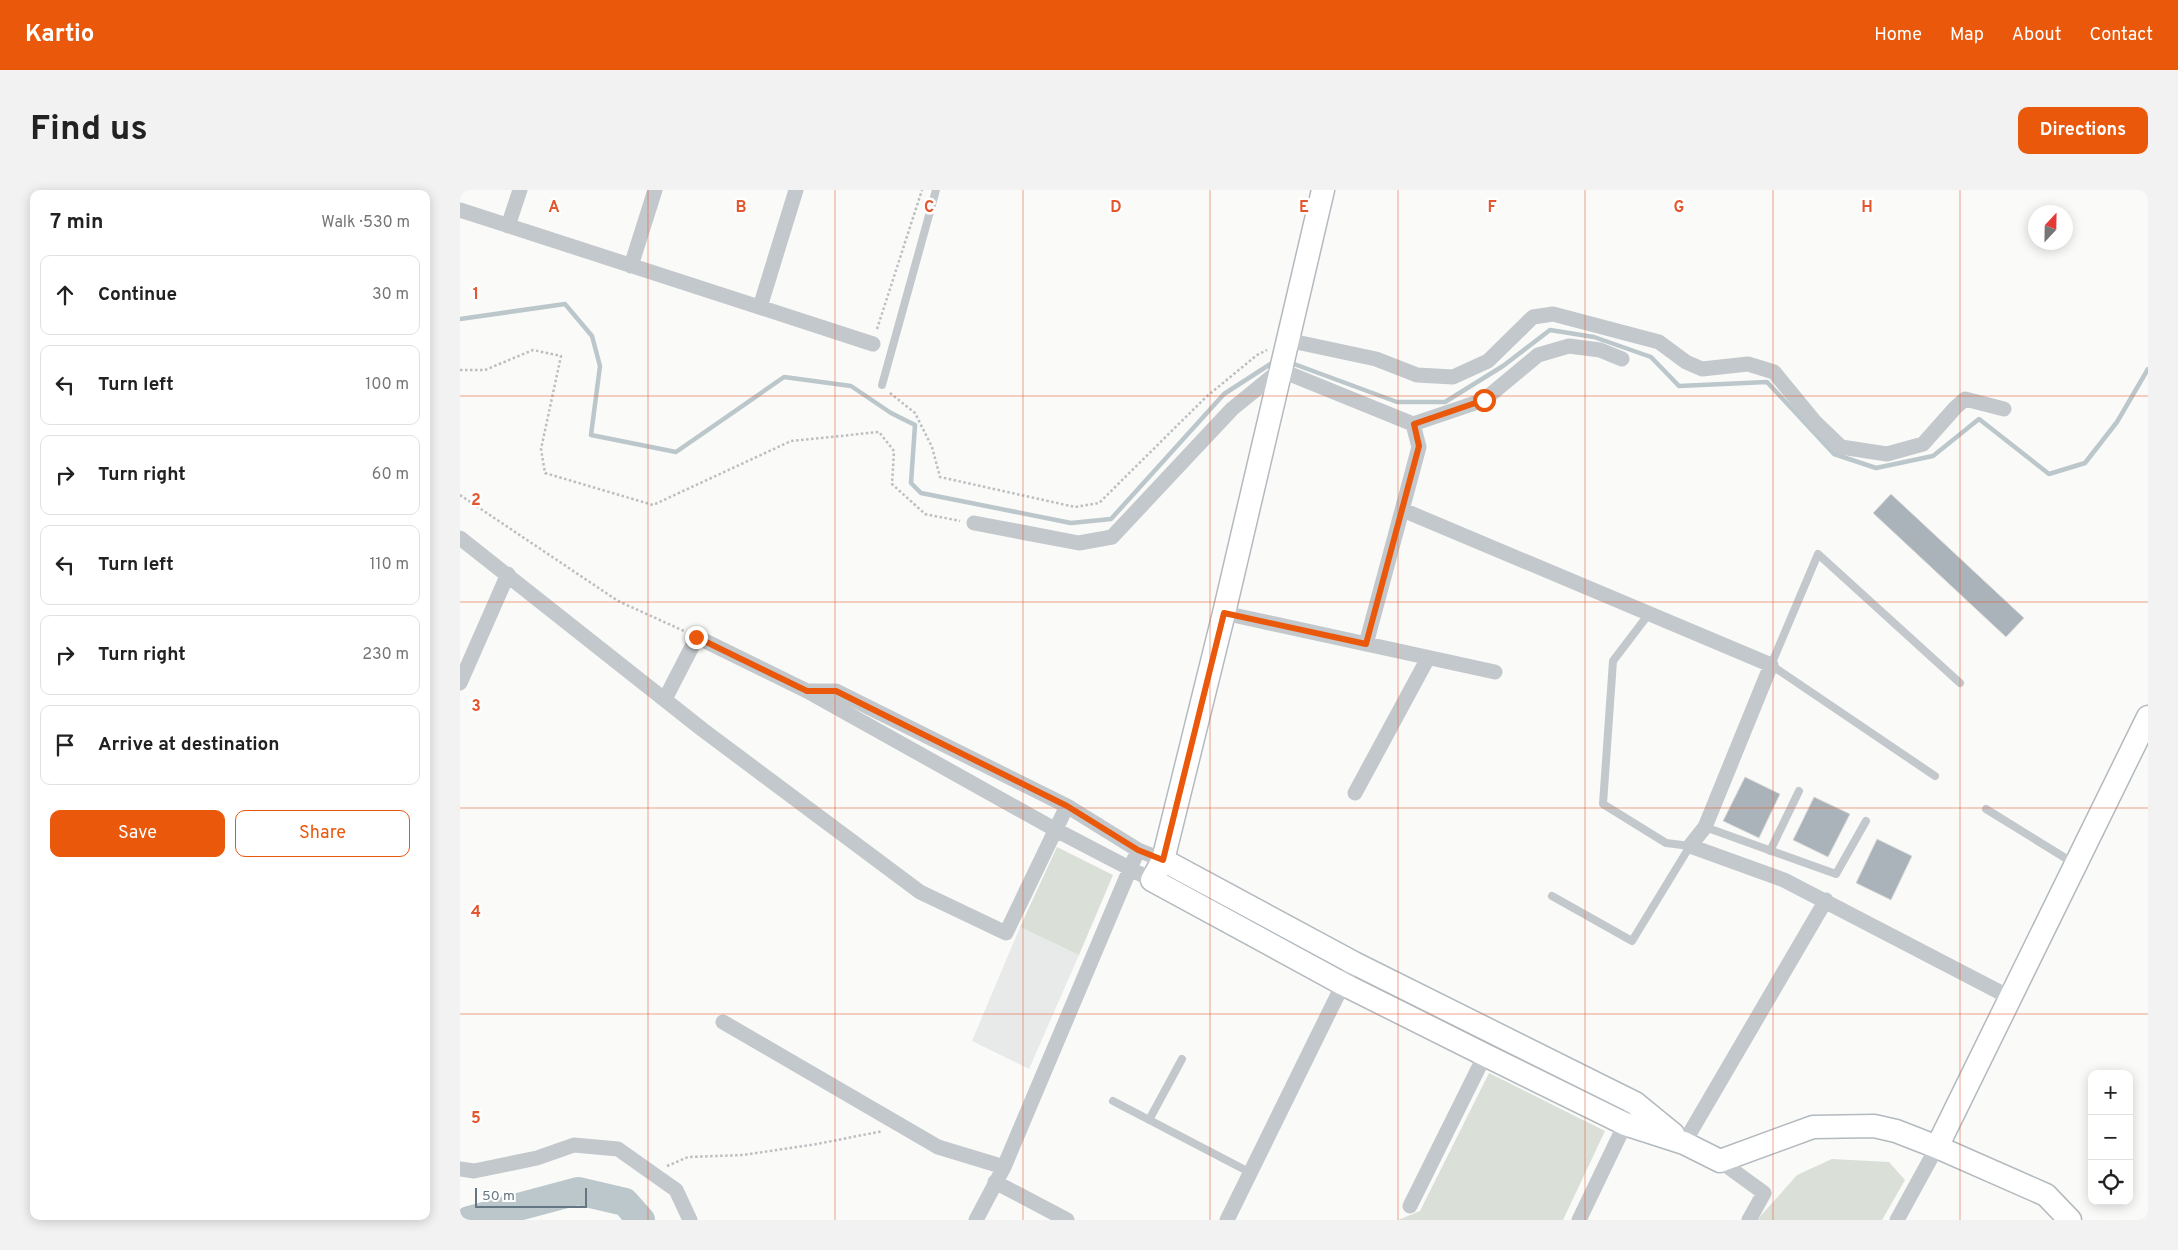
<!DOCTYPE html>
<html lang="en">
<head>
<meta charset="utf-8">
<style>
	:root { --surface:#fff; --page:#f2f2f2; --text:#222; --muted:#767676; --line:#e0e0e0; --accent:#ea580c }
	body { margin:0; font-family:Overpass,sans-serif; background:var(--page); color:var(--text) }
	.controls { position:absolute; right:15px; bottom:15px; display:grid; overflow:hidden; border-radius:10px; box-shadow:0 2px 12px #0003 }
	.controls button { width:45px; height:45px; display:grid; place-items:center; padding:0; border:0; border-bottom:1px solid var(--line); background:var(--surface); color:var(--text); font:25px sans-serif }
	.compass { position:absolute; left:1568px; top:15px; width:45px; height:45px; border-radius:50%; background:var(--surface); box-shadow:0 2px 12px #0003; rotate:22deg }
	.scale { position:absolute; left:15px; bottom:12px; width:112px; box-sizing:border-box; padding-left:5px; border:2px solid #657683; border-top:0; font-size:14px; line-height:18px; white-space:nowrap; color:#657683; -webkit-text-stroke:4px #fff; paint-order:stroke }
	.stop { position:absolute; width:15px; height:15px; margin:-11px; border:4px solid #ea580c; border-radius:50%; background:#fff }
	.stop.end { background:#ea580c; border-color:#fff; box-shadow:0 1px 5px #0008 }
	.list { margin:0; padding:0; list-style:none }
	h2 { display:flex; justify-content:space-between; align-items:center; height:65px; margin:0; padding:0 20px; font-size:21px }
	h2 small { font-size:16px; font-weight:400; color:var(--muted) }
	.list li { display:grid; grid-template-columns:32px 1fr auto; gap:15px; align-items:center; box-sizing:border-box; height:80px; margin:0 10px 10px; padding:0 10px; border:1px solid var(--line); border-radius:10px }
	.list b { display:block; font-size:19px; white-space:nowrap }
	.list em { font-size:16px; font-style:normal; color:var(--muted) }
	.actions { display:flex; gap:10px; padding:15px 20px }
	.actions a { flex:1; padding:11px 0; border:1px solid var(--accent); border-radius:10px; text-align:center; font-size:18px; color:var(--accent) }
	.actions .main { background:var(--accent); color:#fff }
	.icon { flex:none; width:28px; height:28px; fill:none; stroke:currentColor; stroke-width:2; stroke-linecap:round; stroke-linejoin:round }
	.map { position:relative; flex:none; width:1688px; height:1030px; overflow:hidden; border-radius:10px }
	header { display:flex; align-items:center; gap:30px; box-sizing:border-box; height:70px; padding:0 25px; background:var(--accent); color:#fff }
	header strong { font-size:24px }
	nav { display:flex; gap:28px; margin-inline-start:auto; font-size:18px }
	.intro { display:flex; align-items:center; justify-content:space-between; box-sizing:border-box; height:120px; padding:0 30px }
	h1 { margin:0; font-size:35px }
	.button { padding:12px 22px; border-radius:10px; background:var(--accent); color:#fff; font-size:18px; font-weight:700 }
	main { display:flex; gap:30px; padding:0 30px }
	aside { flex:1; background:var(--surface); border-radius:10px; box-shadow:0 2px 12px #0003 }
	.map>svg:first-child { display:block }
</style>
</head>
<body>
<header>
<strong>Kartio</strong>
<nav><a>Home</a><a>Map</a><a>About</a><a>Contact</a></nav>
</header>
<div class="intro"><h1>Find us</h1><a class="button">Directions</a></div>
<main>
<aside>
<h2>7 min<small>Walk · 530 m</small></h2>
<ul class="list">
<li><svg class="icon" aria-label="ahead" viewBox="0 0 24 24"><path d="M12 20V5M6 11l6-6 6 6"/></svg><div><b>Continue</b></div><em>30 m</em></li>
<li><svg class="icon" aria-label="left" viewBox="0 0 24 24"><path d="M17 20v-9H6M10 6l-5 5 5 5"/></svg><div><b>Turn left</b></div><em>100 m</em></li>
<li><svg class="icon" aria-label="right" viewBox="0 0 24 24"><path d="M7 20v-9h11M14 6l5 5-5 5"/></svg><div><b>Turn right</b></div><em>60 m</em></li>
<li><svg class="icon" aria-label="left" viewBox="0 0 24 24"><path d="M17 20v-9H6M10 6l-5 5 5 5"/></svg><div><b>Turn left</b></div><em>110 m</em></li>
<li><svg class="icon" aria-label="right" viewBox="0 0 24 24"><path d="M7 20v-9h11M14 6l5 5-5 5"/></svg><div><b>Turn right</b></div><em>230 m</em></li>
<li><svg class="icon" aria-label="arrive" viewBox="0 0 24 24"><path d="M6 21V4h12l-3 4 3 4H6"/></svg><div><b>Arrive at destination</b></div></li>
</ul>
<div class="actions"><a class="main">Save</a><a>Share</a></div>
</aside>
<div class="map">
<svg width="1688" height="1030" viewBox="0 0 1688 1030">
	<rect width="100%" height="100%" fill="#fafaf8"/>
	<path fill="#e8e9e9" d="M560,737L619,765L569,879L512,851Z"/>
	<path fill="#dadfd7" d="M597,657L653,685L619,765L560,737Z
		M1029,883L1145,941L1103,1030H938L960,1021Z
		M1372,969L1429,972L1445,990L1422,1030H1297L1337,985Z"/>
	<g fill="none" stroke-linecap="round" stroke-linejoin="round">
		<path stroke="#bbc7cb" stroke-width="4.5" d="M0,129L105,114L132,146L140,176L131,245L216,262L324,187L391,196L431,223L455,235L451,293L461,303L611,333L651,329L764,204L812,173H815
			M828,174H834L937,212H985L1043,176L1090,140L1134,147L1191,167L1219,196L1307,192L1374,264L1416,278L1473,266L1519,229L1589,284L1625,273L1657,232L1688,179"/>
		<path stroke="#bbc7cb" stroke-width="28" d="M9,1030L118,1001L165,1012L181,1030"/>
	</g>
	<path fill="#aab3b9" stroke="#dcdcda" d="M1431,304L1564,428L1546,447L1413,323Z
		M1285,587L1320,604L1299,648L1263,631Z
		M1354,607L1390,624L1368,667L1333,650Z
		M1417,649L1452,666L1431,710L1396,693Z"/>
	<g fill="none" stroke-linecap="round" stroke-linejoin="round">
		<defs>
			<path id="secondary" d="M863,0L764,423L703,670L692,690L883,794L1025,865L1165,934L1224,953L1260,971L1353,937L1414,936L1436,941L1477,957L1586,1005L1610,1030
				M703,670L894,773L1175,913L1213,944
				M1477,957L1688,527"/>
		</defs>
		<use href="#secondary" stroke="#b3babf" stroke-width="25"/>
		<path stroke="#bbbfc2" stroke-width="2.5" stroke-dasharray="2.5 2.5" stroke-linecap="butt" d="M417,139L462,0
			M0,180H25L73,160L101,166L81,259L85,283L193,315L331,251L419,242L434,261L432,294L465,324L500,331
			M430,203L455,223L472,257L480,287L615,317L639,313L746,207L797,165L807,160
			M0,305L158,411L224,441
			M207,976L228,967L283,965L357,954L423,941"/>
		<path stroke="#c3c8cc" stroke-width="8" d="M422,195L476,0
			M1475,586L1311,475L1358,364L1500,493
			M1526,619L1615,674
			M1245,637L1376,684L1406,631
			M1310,661L1339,601
			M1092,706L1172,751L1230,656L1206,653L1143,614L1153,471L1188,425
			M653,911L791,983
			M689,930L722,869"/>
		<path stroke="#c3c8cc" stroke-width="15" d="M0,20L413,154
			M48,36L60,0
			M171,76L195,0
			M300,117L336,0
			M827,150L916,169L957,185L993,187L1028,171L1073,127L1093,124L1199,152L1226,172L1242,179L1288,174L1314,182L1355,232L1381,257L1427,264L1463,254L1495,218L1505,209L1544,219
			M953,234L1024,210L1078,165L1109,156L1140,160L1162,169
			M943,320L1311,475L1245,637L1230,656L1324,690L1551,808
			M514,333L619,353L652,347L772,219L820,180L953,234L959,257L906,454
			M0,348L243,540L460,702L546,743L607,616
			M764,423L1035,482
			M0,493L48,384
			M348,501H376L607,616L678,660L703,670
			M205,509L237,447L347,501L596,640L692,690
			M895,603L968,468
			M263,832L478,957L544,977
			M1224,953L1366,710
			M1260,971L1304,1003L1289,1030
			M0,979L14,981L77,968L114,955L158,959L216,1000L230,1030
			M535,992L607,1030
			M950,1016L1025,865
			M516,1030L544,977L678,660
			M767,1030L887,786
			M1119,1030L1169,926
			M1437,1030L1477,957"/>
		<use href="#secondary" stroke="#fff" stroke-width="22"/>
	</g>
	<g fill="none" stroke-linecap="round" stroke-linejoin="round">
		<path stroke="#ea580c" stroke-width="6" d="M236,447L347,501H376L607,616L678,660L703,670L764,423L906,454L959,256L954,234L1024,210"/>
	</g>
	<path fill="none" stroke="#e4572e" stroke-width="1" stroke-opacity="0.55" d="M188,0V1030M375,0V1030M563,0V1030M750,0V1030M938,0V1030M1125,0V1030M1313,0V1030M1500,0V1030M0,206H1688M0,412H1688M0,618H1688M0,824H1688"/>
	<g font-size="16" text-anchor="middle" font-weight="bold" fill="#e4572e" stroke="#fff" stroke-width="5" stroke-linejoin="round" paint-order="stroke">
		<text x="94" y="22">A</text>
		<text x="281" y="22">B</text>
		<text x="469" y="22">C</text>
		<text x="656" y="22">D</text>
		<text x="844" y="22">E</text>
		<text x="1032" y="22">F</text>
		<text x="1219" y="22">G</text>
		<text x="1407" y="22">H</text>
		<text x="16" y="109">1</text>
		<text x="16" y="315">2</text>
		<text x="16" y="521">3</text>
		<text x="16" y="727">4</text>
		<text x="16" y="933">5</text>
	</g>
</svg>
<div class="controls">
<button>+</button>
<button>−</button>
<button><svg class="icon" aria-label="locate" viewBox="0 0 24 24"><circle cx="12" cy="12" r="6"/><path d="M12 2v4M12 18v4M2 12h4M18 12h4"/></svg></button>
</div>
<svg class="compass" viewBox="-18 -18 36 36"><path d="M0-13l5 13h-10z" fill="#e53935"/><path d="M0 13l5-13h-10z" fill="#767676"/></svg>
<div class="scale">50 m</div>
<div class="stop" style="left:1024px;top:210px"></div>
<div class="stop end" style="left:236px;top:447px"></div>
</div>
</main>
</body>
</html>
